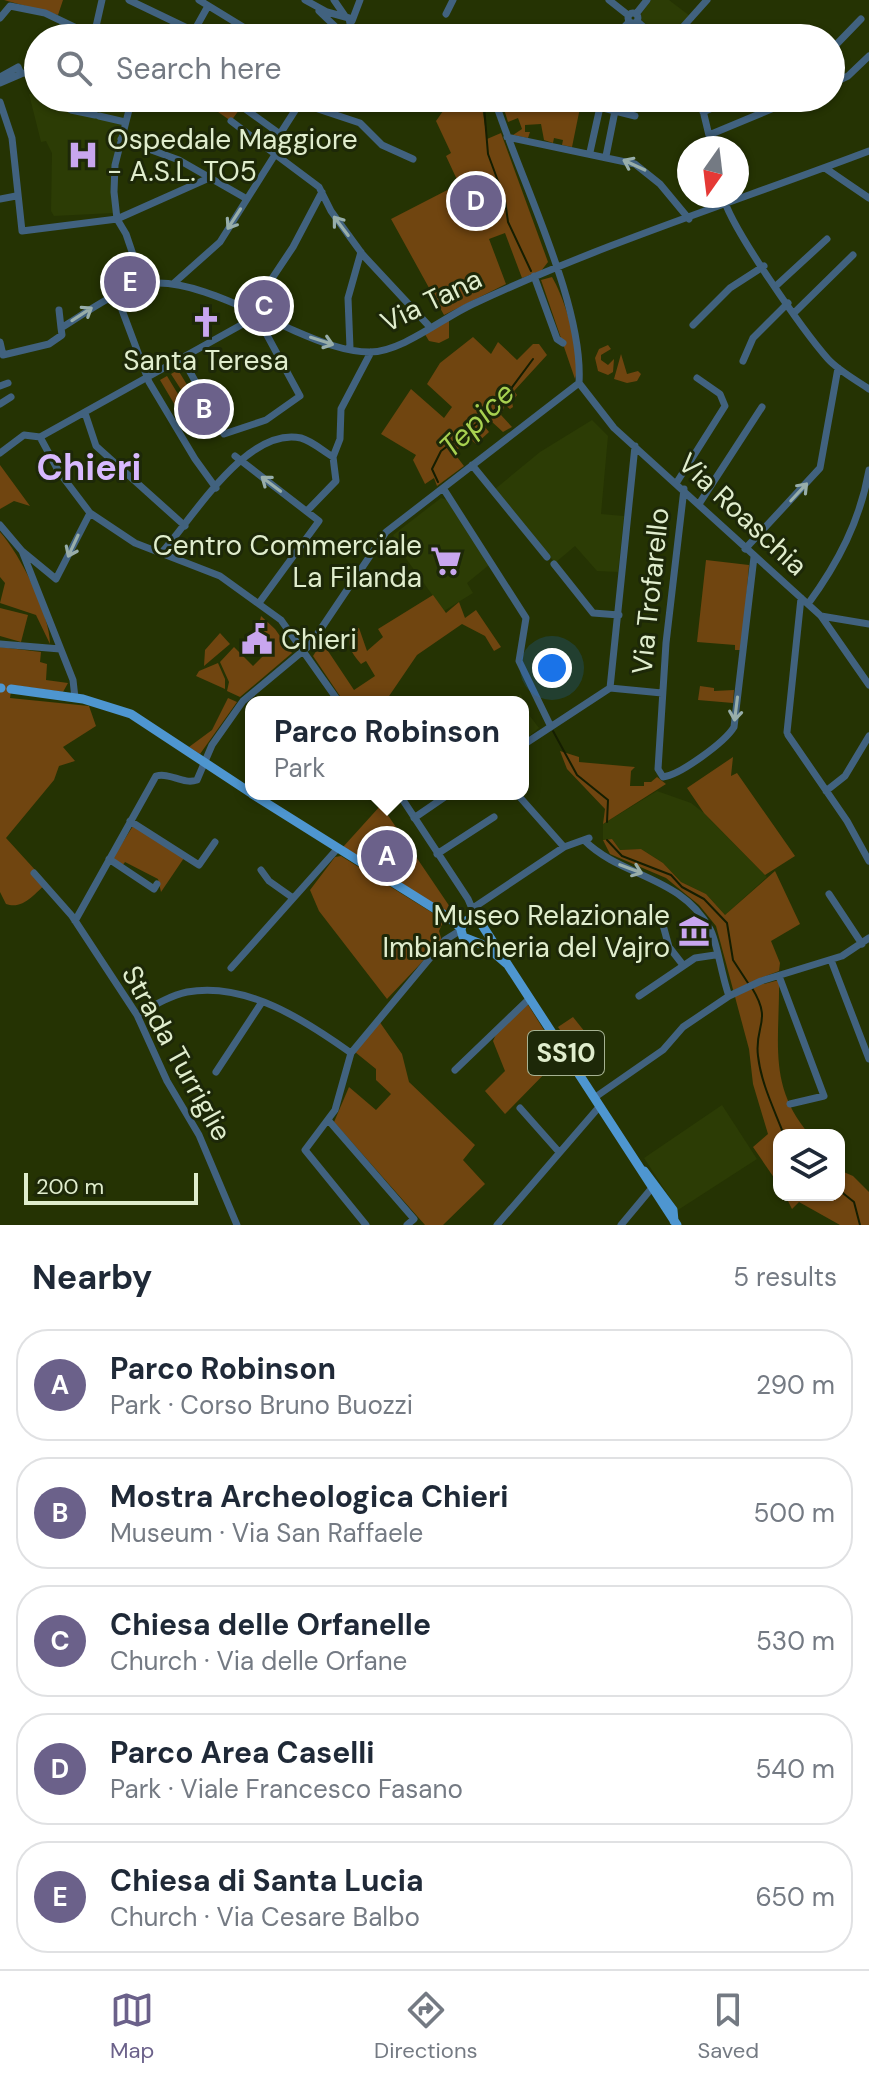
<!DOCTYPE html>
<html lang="en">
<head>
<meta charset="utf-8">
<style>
	:root { --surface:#fff; --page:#f2f2f3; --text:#1f2937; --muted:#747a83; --line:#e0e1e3; --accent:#6b618a }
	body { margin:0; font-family:"DM Sans",sans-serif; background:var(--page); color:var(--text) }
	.controls { position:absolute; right:24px; bottom:24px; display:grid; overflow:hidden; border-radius:16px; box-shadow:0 2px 6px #0004 }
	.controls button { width:72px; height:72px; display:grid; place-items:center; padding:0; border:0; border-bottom:2px solid var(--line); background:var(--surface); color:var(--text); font:40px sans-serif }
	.compass { position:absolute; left:677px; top:136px; width:72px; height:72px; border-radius:50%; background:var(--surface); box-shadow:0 2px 6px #0004; rotate:194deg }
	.scale { position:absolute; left:24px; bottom:20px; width:174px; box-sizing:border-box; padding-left:8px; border:4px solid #e0edcd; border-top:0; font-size:22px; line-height:28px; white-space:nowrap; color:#e0edcd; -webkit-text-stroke:6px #1d2808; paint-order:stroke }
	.you { position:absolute; left:552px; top:668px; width:28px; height:28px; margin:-20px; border:6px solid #fff; border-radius:50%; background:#1a73e8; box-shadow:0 0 0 12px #1a73e833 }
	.badge { display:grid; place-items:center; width:52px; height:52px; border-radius:50%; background:var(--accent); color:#fff; font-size:26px; font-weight:700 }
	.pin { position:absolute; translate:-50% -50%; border:4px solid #fff; box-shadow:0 2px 8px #0006 }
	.popup { position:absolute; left:245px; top:696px; width:284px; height:104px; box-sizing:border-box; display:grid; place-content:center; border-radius:16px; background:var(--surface); filter:drop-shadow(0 2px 6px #0005); font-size:26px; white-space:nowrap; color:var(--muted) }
	.popup b { font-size:30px; color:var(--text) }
	.popup::after { content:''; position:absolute; left:50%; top:100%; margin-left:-16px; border:16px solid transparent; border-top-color:var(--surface) }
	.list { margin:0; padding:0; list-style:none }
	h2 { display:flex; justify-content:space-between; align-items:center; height:104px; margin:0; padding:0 32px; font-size:34px }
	h2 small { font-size:26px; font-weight:400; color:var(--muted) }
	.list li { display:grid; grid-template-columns:52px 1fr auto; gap:24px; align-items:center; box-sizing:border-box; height:112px; margin:0 16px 16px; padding:0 16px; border:2px solid var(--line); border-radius:32px }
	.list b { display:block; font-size:30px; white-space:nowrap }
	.list p { margin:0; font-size:26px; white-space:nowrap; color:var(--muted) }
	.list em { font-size:26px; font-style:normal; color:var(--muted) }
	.icon { flex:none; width:44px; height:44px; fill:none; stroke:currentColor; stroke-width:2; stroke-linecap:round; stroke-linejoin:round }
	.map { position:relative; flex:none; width:869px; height:1225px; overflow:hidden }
	.search { position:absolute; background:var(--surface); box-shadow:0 2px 6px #0004; left:24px; right:24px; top:24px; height:88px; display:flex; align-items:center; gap:20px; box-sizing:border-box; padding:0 28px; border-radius:44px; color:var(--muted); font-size:30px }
	.sheet { height:744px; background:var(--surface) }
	nav { display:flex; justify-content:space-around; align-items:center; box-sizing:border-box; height:112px; border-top:2px solid var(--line); background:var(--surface); font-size:22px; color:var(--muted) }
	nav a { display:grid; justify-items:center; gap:4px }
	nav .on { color:var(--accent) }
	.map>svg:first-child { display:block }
</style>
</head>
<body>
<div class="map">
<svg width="869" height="1225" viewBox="0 0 869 1225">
	<rect width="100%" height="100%" fill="#253303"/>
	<path fill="#2c3c05" d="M651,0H669L690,16L669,38H662L642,21L641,14Z
		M38,92V98H70L71,110L76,98H128L114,157V213L54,216L51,211L52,153L46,141L41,142L29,94Z
		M592,420L608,436L601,514L624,516L618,572L597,571L575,546L555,563L495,489L540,452Z
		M441,498L448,500L489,565L467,583L473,593L444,611L399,549L393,535Z
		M521,694L526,711L539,728L523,741V702H510Z
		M657,791L691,803L704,813L767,877L725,915L706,894L681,882L663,863L641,849L620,850L612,839L603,840V824Z
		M722,1105L757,1159L678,1210L644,1158Z"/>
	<path fill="#704510" d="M4,0H63L58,15Z
		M198,98H230L242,106L231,121Z
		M440,98H475L482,107L487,139L501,133L548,262L541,271L522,278L505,233L489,239L506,284L444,315L391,219L459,184L446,156L451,153L436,121L448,104Z
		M539,98H556L557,109L574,108V98H582L572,147L562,145L563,140L554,138L553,143L544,140L541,124L525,125V132H530L528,138L513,135L522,129L518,118L508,122L503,106L528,104L529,112L548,111V103L540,104Z
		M552,277C565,299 583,355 575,379L541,280Z
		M449,318V338L439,343L429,341L423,331Z
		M473,337L491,354L498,342L517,360L533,344H539L547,355L514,391L517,395L512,402L513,407L510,409L505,405L501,415L512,427L503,432L491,421L485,427L489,432L476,444L469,438L454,453L464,466L437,486L434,478L425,484L413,460L416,455L381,434L411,389L444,418L452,407L427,384L440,363Z
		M608,345L611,349L601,355V360L608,365L614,359L613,372L608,375L598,371L595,358L599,349Z
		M621,354L627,374L638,371L641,374L637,381L627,383L614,379Z
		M178,370L197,401L195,403L189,402L171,374Z
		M167,376L184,404L179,412L160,380Z
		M0,465L30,506L14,501L0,509Z
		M0,532C20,554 50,614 50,644L36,615L0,603L5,583L0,577Z
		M706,560L749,565L742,650H735V645L697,642Z
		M433,595L446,613L459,602L465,618L476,610L501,647L494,651L485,636L462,624L417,655L385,702H344L313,656L322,642L354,690L375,676L366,661L361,664C352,653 346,646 351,631L359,628L367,651L383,637L378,629Z
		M0,608L28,615L21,642L0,636Z
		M261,616L275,629L292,653L240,697L227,691L229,682L220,662L234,647L253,666L269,650L258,630Z
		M220,633L230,644L204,666L205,650Z
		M0,647L41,652L40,662L47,664L46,680L68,683L63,692L12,685L10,698L89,706L96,726L63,747L75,761L59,766L54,780L6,838L47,883C34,894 23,910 6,904L0,892Z
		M218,663L225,679V689L196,676L199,671Z
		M700,686L714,688V691L734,690L733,703L698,700Z
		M228,698L237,702L200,754L189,747L212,730Z
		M560,751L579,757V762L635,767L631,771L630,786H644V782H651L657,777L666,784L603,824L605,809L567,769Z
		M733,757L731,776L737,773L795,856L765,875L704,813L687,788Z
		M381,805L450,907L449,914L343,847Z
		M133,826L184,858L161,892L158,879L125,862L122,866L112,859Z
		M612,839L620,850L641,849L663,863L681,882L706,894L725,915L775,871L800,924L771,941L780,963L779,971L761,978L764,984L779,980C780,1040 767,1086 810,1135H779V1185L753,1147L768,1134L753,1084L749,1049L716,926L699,905L666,878L610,854L603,840Z
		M341,856L444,920L439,931L442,941L387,999L319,911L310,890L335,857Z
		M527,1003L547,1035L542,1040L555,1063L505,1114L485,1091L505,1071L493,1041L497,1032Z
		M573,1017L593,1042L576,1054L558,1027Z
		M379,1021L402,1054L409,1082L475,1145L463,1160L485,1184L443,1225H425L334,1122L349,1087L376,1110L391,1094L376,1080V1069L355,1052Z
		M839,1170L853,1176L869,1192V1225H840L799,1202L792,1209L785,1195H839Z"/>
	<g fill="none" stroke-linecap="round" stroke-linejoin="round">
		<path stroke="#151e01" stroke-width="2" d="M478,98L484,106L488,154L505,200L508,222L531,271
			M438,482L432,469L441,451L496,409L533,359
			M553,731L577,775L608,800L607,822
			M607,840L622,856L671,875L682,887L704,899L727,923L733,960L748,983
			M752,988C773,1022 754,1025 758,1056C761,1083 774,1109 784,1135
			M839,1190L854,1202L860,1225"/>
		<path stroke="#41627f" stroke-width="7" d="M129,0L208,38
			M199,0L261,38
			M305,0L327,12L349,18L351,29L342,33
			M334,0L345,16
			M609,0L628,15
			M319,11L342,33
			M628 18a5 5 0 1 1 10 0a5 5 0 1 1-10 0Z
			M446,14L453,0
			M636,14L647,0
			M0,18L10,6L45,13L93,36
			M352,21L360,0
			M637,21L656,38
			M352,27L365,38
			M95,31L102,0
			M194,31L208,6
			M93,34L99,30L101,38
			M614,38L629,22
			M673,38L707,0
			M831,50L861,19
			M21,74L38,69
			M0,77L18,67L21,74L0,83
			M831,84L848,76L869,56
			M75,98L71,110L95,115
			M132,98L115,165L114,192L117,219L126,234L143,284
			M230,98L280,134
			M494,98C519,177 584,304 579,383
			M590,98L599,107L635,116
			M700,98L712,148
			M0,102L12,138L22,231L117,219L209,178
			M300,103L360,123L382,145L413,159
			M703,112L735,98
			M99,116L125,122
			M231,121L319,187L331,211L363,255L429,326
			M709,135L798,98
			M507,137L635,164L660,184L689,219
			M121,139L179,160L247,199
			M590,152L602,98
			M606,156L615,111
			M825,168L869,198
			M723,196C730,227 805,333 828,359C839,371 856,380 869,389
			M0,199L16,196
			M534,276L557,339L563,343
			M174,283L220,242L276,153L280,134L303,98
			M777,285L827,239
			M116,294L149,382L195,459L216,488
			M59,310L61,328
			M794,313L853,255
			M693,325L730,288L764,266
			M0,342L3,355L49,344L62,335L61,328C87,312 112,293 141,285C185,274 254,313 295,331C318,341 345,352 370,352C402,352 444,317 473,304C601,244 737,201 869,151
			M350,348L348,298L361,252
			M183,359L224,434L266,420L300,396L255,313
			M743,361L753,338L788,303
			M579,383L614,428L821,616L869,685
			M0,386L8,383
			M0,404L11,397
			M85,413L96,446L185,526
			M40,437L59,472L90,513L135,543L220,576L281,620L339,702
			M40,437L241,325L293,247L322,192
			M0,453L24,435L40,437
			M235,456L319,521L259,603
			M472,465L547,557
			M677,482L725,406L720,394L697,378
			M443,488L526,618L519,661L551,727
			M684,489L666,643L658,769L663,777C680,775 725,742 734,727L754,557
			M699,504L762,407
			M307,511L336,481L333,457L340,439L341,409L371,352
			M0,525L22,551L56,579L90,513
			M745,549L820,468L838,368
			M22,551L73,680L75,698
			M162,552C193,518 247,426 301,438C312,441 323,451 333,457
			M554,564L593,613L619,615
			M808,604C838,563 860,521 869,470
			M821,616L869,624
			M0,644L60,649
			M610,688L635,446
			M610,688L662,693
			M787,732L801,598
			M788,735L847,821L869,861
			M523,745L610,688
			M826,791L845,776L869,736
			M399,794L468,899L477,920
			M517,794L564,847
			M414,818L449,794
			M130,821L199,865L215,842
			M584,840C622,878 680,875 710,929C717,941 722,978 729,996
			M437,854L494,817
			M109,859L154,889L157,884
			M261,870L269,881L293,898
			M34,873L72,916L137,1015L167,1081L199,1135L237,1225
			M829,894L862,944
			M473,908L564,847L589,838
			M660,914L669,947L683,965
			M75,921L156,776C170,772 183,785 197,780L212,745L243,701L310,645L386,532L579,383
			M831,960L869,1059
			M231,968L338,848
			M779,976L824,1096L790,1104
			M639,996L695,958L715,955
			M137,1015C153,1006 169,996 187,992C246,981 306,1021 351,1053
			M455,1070L530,998
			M216,1072L262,1002
			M594,1098L663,1050L683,1027L729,996L761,981L842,956L869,938
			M520,1108L559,1152
			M329,1121L414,1219L407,1225
			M366,1225L305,1150L335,1110L351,1053L445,940L461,930
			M497,1225L599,1107
			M621,1225L651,1189"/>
		<path stroke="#4e96d0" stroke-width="9" d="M0,688H1
			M11,689L83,699L131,714L251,793
			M252,794L448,917L461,928
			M507,964L486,946L463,937L461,930L463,922L471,919L480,922L677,1225
			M644,1171L673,1210L674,1221"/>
	</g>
	<defs><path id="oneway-shaft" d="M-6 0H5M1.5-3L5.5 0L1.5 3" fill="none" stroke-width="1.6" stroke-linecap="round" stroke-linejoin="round" transform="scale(2)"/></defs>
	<g stroke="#98aeaa">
		<use href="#oneway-shaft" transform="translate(634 165) rotate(-155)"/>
		<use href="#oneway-shaft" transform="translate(234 219) rotate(123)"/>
		<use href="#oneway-shaft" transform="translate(341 226) rotate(-127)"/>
		<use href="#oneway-shaft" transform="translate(82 314) rotate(-33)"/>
		<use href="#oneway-shaft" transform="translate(322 341) rotate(18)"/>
		<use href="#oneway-shaft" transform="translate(271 484) rotate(-143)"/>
		<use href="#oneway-shaft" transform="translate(799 492) rotate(-47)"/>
		<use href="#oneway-shaft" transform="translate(73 546) rotate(115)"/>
		<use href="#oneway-shaft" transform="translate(736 709) rotate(97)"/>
		<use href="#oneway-shaft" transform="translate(631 869) rotate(21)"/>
	</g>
	<defs>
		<symbol id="hospital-bare" viewBox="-9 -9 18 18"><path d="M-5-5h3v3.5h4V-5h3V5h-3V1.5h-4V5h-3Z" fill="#c8a6ef" stroke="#1d2808" stroke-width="2.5" paint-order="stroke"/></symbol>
		<symbol id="church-bare" viewBox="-9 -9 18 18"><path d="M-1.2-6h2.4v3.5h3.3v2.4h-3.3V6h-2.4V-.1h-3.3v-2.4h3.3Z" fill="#c8a6ef" stroke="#1d2808" stroke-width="2.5" paint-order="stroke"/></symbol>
		<symbol id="supermarket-bare" viewBox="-9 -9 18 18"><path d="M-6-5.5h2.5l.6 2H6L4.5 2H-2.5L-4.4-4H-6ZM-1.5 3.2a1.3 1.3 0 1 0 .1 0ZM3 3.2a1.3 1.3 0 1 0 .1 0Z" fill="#c8a6ef" stroke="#1d2808" stroke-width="2.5" paint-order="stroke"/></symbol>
		<symbol id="civic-bare" viewBox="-9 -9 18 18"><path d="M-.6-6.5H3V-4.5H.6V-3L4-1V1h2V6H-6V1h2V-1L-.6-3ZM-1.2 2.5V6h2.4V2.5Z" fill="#c8a6ef" stroke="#1d2808" stroke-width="2.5" paint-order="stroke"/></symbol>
		<symbol id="museum-bare" viewBox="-9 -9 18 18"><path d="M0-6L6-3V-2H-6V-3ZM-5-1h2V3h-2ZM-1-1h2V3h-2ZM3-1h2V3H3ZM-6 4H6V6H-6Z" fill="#c8a6ef" stroke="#1d2808" stroke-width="2.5" paint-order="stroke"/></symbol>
	</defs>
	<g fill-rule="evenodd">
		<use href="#hospital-bare" x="61" y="133" width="44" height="44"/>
		<use href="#church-bare" x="184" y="300" width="44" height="44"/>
		<use href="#supermarket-bare" x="424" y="539" width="44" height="44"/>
		<use href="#civic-bare" x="235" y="617" width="44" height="44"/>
		<use href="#museum-bare" x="672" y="909" width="44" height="44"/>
	</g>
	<g text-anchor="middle" stroke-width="6" stroke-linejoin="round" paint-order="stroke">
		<rect fill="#1d2808" stroke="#a6b292" stroke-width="2" x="528" y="1031" width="76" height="44" rx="6"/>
		<g font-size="26" font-weight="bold" fill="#e0edcd">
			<text x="566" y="1062">SS10</text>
		</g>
		<g font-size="28" fill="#e0edcd" stroke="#1d2808" text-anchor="start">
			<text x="107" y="149">Ospedale Maggiore<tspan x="107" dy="32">- A.S.L. TO5</tspan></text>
			<text x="206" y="370" text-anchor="middle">Santa Teresa</text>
			<text x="422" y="555" text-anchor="end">Centro Commerciale<tspan x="422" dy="32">La Filanda</tspan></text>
			<text x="281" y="649">Chieri</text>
			<text x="670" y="925" text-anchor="end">Museo Relazionale<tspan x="670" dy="32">Imbiancheria del Vajro</tspan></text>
		</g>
		<g font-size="28" fill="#e0edcd" stroke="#1d2808">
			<text transform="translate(431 300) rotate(-26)" y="10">Via Tana</text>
			<text transform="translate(743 514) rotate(43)" y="10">Via Roaschia</text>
			<text transform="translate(650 591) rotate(-84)" y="10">Via Trofarello</text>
			<text transform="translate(177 1053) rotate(61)" y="10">Strada Turriglie</text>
		</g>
		<g font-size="30" font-style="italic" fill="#a7d150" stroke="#1d2808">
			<text transform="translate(477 420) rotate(-45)" y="10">Tepice</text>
		</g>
		<g font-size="36" font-weight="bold" fill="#d8b9fe" stroke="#1d2808">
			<text x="89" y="480">Chieri</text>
		</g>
	</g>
</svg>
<div class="controls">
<button><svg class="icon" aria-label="layers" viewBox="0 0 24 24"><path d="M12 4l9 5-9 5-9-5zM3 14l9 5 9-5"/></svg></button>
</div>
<svg class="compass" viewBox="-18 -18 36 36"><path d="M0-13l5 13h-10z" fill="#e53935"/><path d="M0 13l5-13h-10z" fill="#747a83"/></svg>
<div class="scale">200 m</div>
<div class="you"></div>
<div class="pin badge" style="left:387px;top:856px">A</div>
<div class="popup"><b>Parco Robinson</b>Park</div>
<div class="pin badge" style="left:204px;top:409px">B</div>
<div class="pin badge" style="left:264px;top:306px">C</div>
<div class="pin badge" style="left:476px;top:201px">D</div>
<div class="pin badge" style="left:130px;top:282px">E</div>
<div class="search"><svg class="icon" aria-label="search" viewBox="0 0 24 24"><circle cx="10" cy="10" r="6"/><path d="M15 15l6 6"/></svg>Search here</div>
</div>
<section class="sheet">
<h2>Nearby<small>5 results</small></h2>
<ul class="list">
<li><span class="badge">A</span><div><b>Parco Robinson</b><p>Park · Corso Bruno Buozzi</p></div><em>290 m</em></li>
<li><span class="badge">B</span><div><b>Mostra Archeologica Chieri</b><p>Museum · Via San Raffaele</p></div><em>500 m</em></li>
<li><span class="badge">C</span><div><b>Chiesa delle Orfanelle</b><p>Church · Via delle Orfane</p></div><em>530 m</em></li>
<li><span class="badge">D</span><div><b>Parco Area Caselli</b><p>Park · Viale Francesco Fasano</p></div><em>540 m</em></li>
<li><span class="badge">E</span><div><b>Chiesa di Santa Lucia</b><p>Church · Via Cesare Balbo</p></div><em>650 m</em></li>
</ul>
</section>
<nav>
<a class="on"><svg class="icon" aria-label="map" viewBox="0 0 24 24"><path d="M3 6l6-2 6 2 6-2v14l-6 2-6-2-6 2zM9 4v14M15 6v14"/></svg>Map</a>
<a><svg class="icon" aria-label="directions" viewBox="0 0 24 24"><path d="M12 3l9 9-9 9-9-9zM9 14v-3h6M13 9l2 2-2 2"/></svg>Directions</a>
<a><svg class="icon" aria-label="saved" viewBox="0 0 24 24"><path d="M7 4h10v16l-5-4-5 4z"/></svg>Saved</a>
</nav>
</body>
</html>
